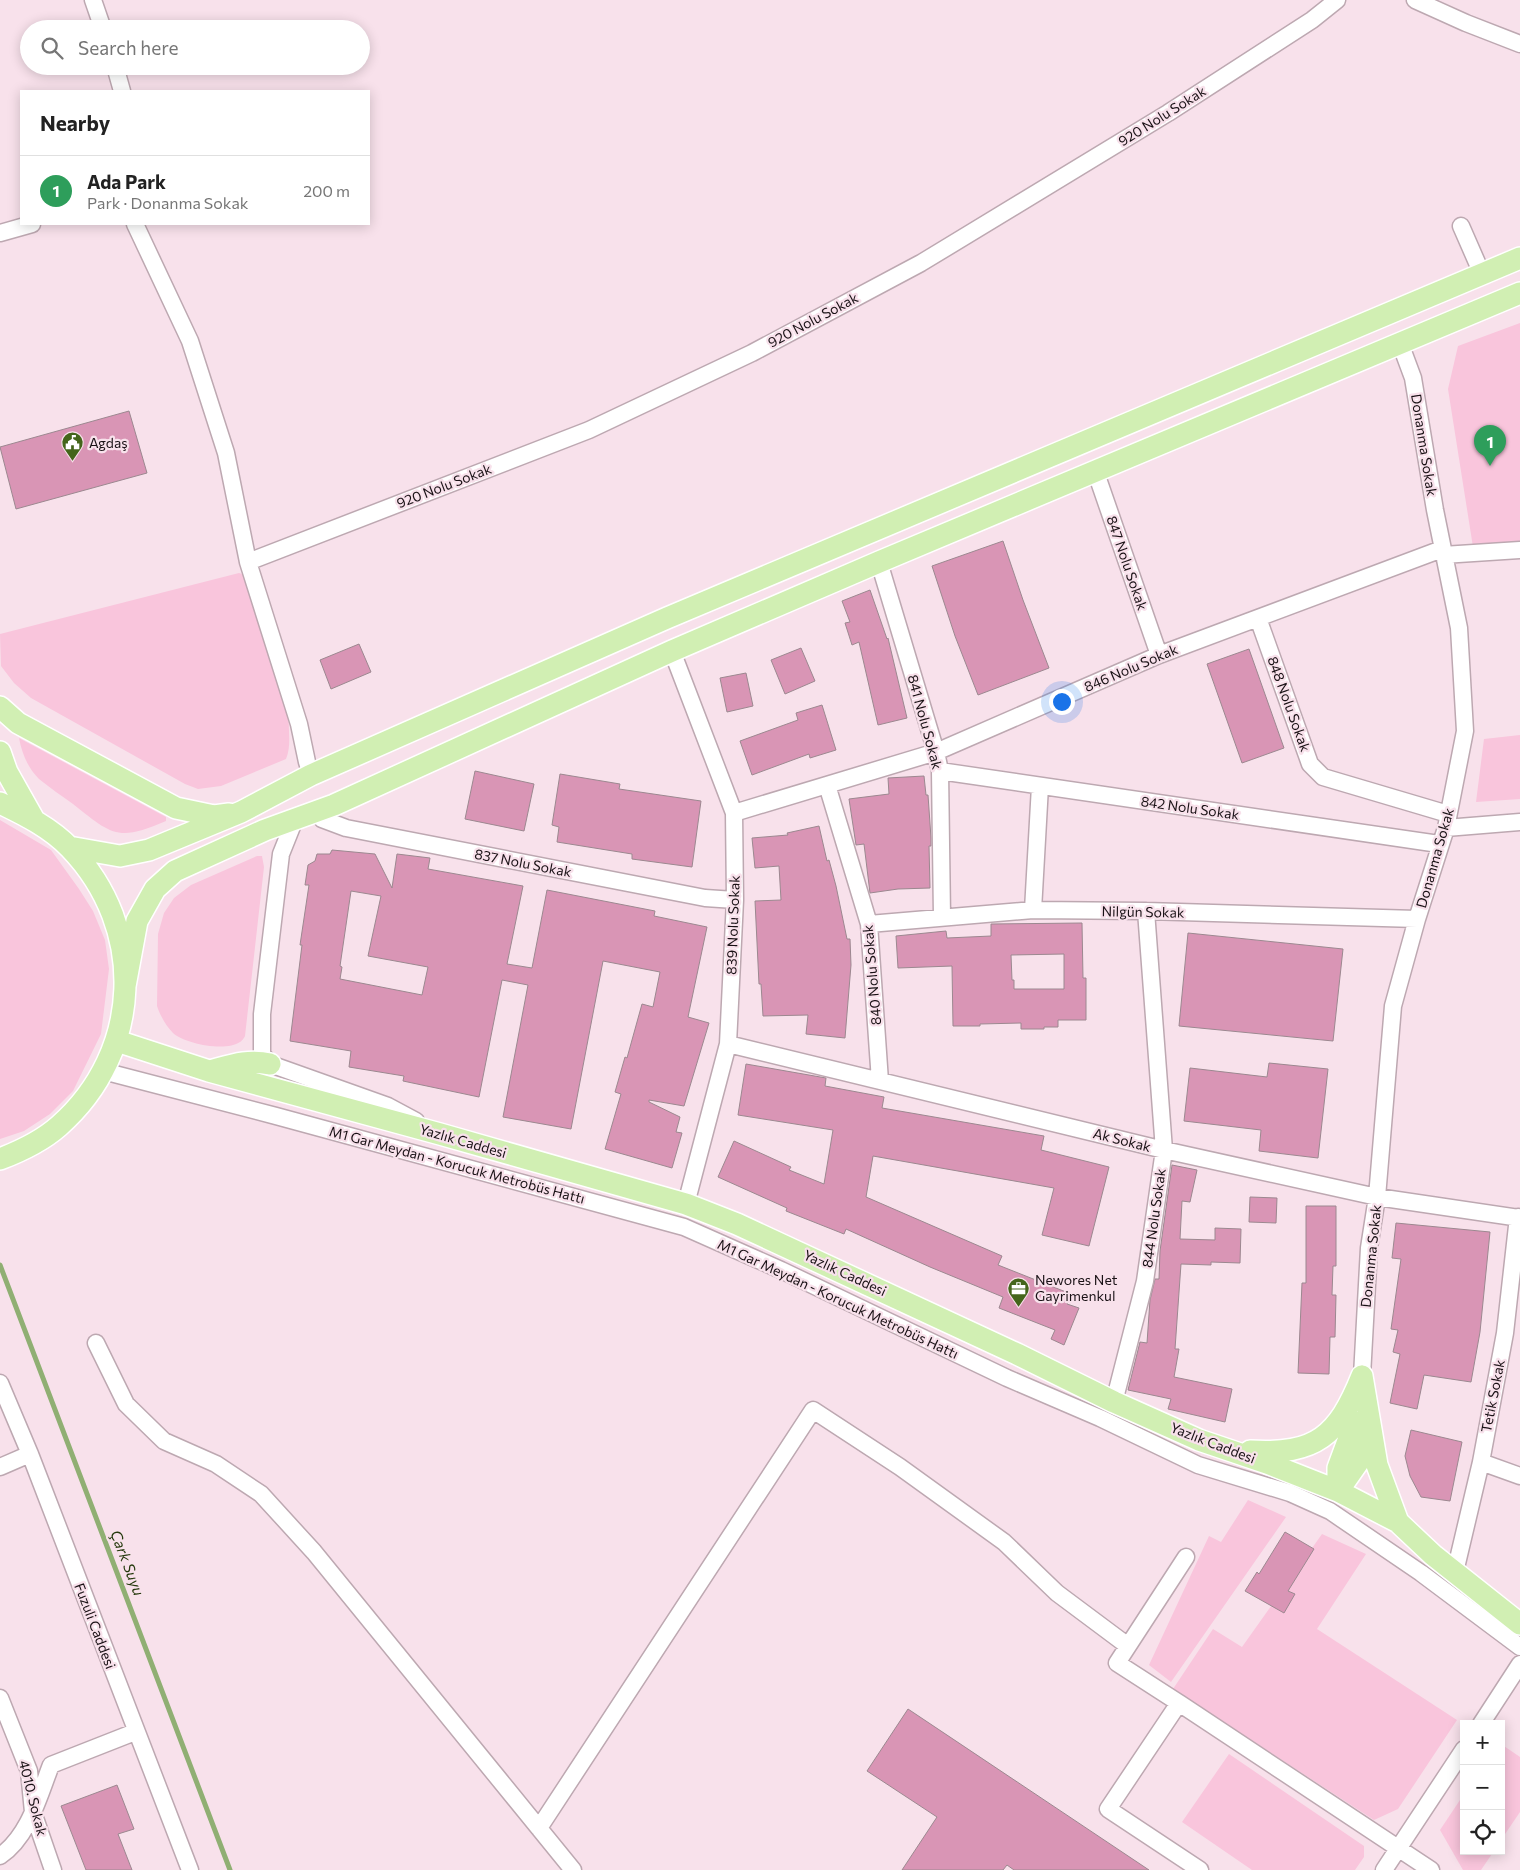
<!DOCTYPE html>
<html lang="en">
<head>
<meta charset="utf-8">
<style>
	:root { --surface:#fff; --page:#f6f6f6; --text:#222; --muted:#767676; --line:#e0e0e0; --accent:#44651b }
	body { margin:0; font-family:Commissioner,sans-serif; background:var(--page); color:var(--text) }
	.controls { position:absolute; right:15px; bottom:15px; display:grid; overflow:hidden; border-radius:0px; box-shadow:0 2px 12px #0003 }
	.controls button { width:45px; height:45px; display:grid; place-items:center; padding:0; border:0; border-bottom:1px solid var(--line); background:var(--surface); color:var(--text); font:25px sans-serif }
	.you { position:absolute; left:1061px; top:701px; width:18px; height:18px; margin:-12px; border:4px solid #fff; border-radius:50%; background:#1a73e8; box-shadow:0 0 0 8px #1a73e833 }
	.badge { display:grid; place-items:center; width:32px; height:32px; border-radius:50%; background:var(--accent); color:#fff; font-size:16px; font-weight:700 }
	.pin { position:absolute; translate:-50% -41px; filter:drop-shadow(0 1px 2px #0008) }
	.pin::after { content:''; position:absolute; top:26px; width:18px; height:15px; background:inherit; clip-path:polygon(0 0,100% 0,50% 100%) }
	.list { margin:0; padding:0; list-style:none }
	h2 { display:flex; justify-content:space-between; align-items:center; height:65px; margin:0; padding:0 20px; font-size:21px }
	h2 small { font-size:16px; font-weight:400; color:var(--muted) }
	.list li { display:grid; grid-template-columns:32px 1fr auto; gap:15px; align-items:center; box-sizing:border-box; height:70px; padding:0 20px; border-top:1px solid var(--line) }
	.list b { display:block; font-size:19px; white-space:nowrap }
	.list p { margin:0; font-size:16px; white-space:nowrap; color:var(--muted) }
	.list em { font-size:16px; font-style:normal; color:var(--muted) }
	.icon { flex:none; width:28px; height:28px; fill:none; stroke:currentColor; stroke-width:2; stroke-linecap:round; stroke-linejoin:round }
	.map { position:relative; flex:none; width:1520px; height:1870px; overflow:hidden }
	.search { position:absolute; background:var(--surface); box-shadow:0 2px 12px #0003; left:20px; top:20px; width:350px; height:55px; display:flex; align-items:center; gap:12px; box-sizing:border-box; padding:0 18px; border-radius:28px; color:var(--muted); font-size:19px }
	.panel { position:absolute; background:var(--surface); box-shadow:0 2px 12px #0003; left:20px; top:90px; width:350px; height:135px; border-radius:0px }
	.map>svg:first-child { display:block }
</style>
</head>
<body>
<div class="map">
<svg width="1520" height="1870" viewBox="0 0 1520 1870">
	<rect width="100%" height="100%" fill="#f8e1eb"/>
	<path fill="#f9c5dc" d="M1520,323V544L1473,547L1448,389L1458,346Z
		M239,573L245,575L290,708C286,725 293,742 286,759L221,786L198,789L185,784L31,698L14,683L1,666L0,634Z
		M1520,735V799L1476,802L1484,739Z
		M19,738L166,817V821C118,842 112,835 73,804C62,796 50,788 39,779C28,768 22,754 19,738Z
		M0,820L51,850L79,889L93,911L105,940L109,969L101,1034L73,1091L50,1114L24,1131L0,1139Z
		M257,856H262L264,867L245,1036C245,1037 241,1042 240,1042C226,1052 185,1044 173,1033C166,1026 160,1015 157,1006L158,934L164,913L174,898L191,885Z
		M1248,1500L1286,1517L1171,1682L1149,1665L1209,1536L1221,1542Z
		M1322,1534L1366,1554L1317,1629L1457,1720L1398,1809L1374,1820L1173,1689L1213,1629L1242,1647Z
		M1501,1744L1520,1757V1812L1501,1840Z
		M1229,1754L1364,1846V1857L1355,1870H1252L1182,1822Z
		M1464,1794V1851H1494L1481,1870H1463L1440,1830Z"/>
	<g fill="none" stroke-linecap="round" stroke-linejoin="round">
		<path stroke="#90af73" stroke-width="5" d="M0,1265L230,1870"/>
	</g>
	<path fill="#d995b5" stroke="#9c8890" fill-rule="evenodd" d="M129,411L147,473L16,509L0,447Z
		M1003,541L1023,600L1049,668L978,695L955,636L932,566Z
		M870,590L887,639L888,638L907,718L878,725L859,642L852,645L845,623L850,622L842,601Z
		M359,644L371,672L331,689L320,660Z
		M801,648L815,681L785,694L771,660Z
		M1249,649L1284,748L1242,763L1207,664Z
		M746,673L753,706L727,712L720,678Z
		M822,705L836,750L810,758L809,754L752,775L740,741L798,720L796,713Z
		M475,771L534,784L524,831L465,819Z
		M560,774L620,784L619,789L701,801L692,867L632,859V854L557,842L559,827L552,825Z
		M924,776L926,795H928L931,838V846H929L930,888L898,889L870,893L864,844L856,845L849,799L889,794L888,778Z
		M819,826L827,861L829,860L836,886L847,939H850L851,965L845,1038L806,1034L808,1015L763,1016L761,984H759L755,901L781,900L779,866L755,868L752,838L788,835L787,833Z
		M332,850L375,854L392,888L397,854L430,858L428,869L523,886L507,964L532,968L547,890L655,911L654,916L707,927L688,1017L709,1023L684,1106L649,1100V1102L680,1117L676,1132L682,1133L672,1168L605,1149L621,1094L615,1092L625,1057L627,1058L642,1004L653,1007L660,972L603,961L571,1129L503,1117L528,985L502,980L479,1097L403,1081L404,1076L349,1067L351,1051L290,1041L302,945H300L309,885H305L308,865L315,861L317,854H330ZM351,891L381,896L368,956L428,967L422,995L340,979L342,967L340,966Z
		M1082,923L1083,978H1086V1020H1058V1027H1044V1029H1021V1023L980,1024V1026H953L952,966L898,968L896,936L946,931L947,938L991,936V924ZM1064,954V989H1014V980H1012L1011,955Z
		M1188,933L1343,949L1333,1041L1179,1026Z
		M1269,1063L1328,1069L1318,1158L1259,1151L1261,1130L1184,1121L1190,1068L1267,1077Z
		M746,1064L826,1078L825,1086L884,1097L882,1108L1044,1136L1041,1150L1109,1167L1089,1246L1042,1235L1054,1188L873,1156L866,1197L1002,1256L998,1265L1071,1294L1067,1304L1079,1308L1064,1345L1051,1339L1055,1330L999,1308L1003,1297L930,1267L846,1229L844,1234L786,1211L787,1208L718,1177L734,1141L791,1167L789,1170L824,1184L833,1130L738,1115Z
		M1172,1165L1197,1170L1190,1202L1182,1201L1180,1239L1215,1240V1228L1241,1229L1240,1263L1211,1262V1265L1181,1264L1175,1349H1179L1174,1377L1232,1389L1225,1422L1168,1409L1171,1399L1128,1390L1140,1342L1147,1343L1150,1300L1155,1279H1159L1160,1251Z
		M1250,1197L1277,1198L1276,1223L1249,1222Z
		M1306,1206H1336V1266H1333L1332,1295H1336L1335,1337H1330L1329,1374L1298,1373L1302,1283H1306Z
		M1396,1223L1490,1232L1480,1332L1471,1382L1424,1375L1417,1409L1390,1403L1400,1354L1393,1352L1398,1330L1391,1329L1401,1259L1392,1258Z
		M1411,1430L1462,1442L1450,1501L1421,1497L1410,1476L1405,1456Z
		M1285,1532L1314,1549L1288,1591L1295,1594L1284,1613L1245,1591L1257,1572L1259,1574Z
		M908,1709L1149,1870H1014L1007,1865L1003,1870H902L937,1817L867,1771Z
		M117,1785L134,1829L118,1834L132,1870H86L61,1806Z"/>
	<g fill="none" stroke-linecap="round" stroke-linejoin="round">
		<defs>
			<path id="minor" d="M93,0L103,29
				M1415,0L1466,23L1520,44
				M115,66L122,91
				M135,224L190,341L226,453L248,562L299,724L307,762L311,775
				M1461,226L1482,274
				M0,233L32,224
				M1095,470L1159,655
				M1443,555L1520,550
				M248,562L589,430L752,353L921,263L1168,113L1312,20L1337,0
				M879,562L936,752L940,771L942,917
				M1258,618L1310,764L1323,777L1448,814
				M672,651L734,813L735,900L728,1044L686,1204
				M940,771L1439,844
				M827,785L869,924L880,1081
				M317,812L322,819L346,828L705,898L735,900
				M734,813L936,752L1159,655L1442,549
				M295,819L281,854L262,1014V1054L270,1064L388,1106L416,1121
				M1446,828L1520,822
				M1033,910L1040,786
				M869,924L1033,910L1146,911L1417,919
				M728,1044L1164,1150L1377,1197L1520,1218
				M103,1071L276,1116L684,1227L781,1270L1007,1378L1100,1418L1198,1465L1290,1493L1330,1511L1421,1573L1520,1647
				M96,1343L126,1404L164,1441L216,1464L261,1494L314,1552L573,1870
				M1362,1376L1369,1248L1377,1197L1393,1006L1417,919L1446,828L1465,731L1459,628L1435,510L1413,378L1400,343
				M0,1383L30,1454L190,1870
				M1114,1402L1145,1281L1164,1150L1146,911
				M1481,1462L1520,1476
				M0,1467L30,1454
				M1455,1572L1481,1462L1505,1333L1518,1217
				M0,1698L29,1771L33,1812L53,1870
				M1179,1703L1117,1663L1186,1557
				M1481,1724L1520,1664
				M539,1828L813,1410L900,1467L1004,1542L1057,1593L1128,1646
				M0,1856C29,1836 39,1796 51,1765L135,1732
				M1200,1870L1108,1809L1179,1703L1431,1870
				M1384,1870L1464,1749"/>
			<path id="major" d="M0,707L18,723L176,808L214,816L229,814
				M0,752L7,772L34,820
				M0,803C25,815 51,828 70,848C147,928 143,1052 59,1126C42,1141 21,1151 0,1159
				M69,847L120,856L149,850L241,812L311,775L667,618L1520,258
				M125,986L137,921L155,889L175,871L265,830L334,805L672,651L879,562L1520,293
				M117,1041L209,1071L440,1134L686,1204L737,1224L1017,1354L1114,1402L1199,1440L1267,1463L1338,1491L1398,1522L1433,1555L1520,1624
				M210,1071C232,1065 248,1059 270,1064
				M1362,1376L1377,1465L1398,1522
				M1250,1451C1316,1455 1338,1436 1362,1376
				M1338,1488V1468L1355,1422
				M1338,1491L1359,1461L1365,1426"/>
		</defs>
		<use href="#minor" stroke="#bda8b1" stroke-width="19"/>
		<use href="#major" stroke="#fff" stroke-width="24"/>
		<use href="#minor" stroke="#fff" stroke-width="16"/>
		<use href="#major" stroke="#d1efb3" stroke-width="21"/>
	</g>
	<defs>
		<symbol id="civic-pin" viewBox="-11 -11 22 30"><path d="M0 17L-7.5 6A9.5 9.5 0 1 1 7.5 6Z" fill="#44651b" stroke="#f8e1eb"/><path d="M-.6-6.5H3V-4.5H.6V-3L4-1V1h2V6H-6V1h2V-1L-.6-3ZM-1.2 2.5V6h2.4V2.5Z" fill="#fff"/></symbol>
		<symbol id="office-pin" viewBox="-11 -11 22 30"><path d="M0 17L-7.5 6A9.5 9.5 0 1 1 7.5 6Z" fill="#44651b" stroke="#f8e1eb"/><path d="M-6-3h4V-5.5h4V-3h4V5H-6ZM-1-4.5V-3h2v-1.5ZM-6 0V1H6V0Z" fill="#fff"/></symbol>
	</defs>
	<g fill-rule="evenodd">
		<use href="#civic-pin" x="60" y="430" width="25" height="34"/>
		<use href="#office-pin" x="1006" y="1276" width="25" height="34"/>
	</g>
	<g text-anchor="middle" stroke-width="4.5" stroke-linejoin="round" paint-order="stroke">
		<g font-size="14" fill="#191115" stroke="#f8e1eb">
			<text transform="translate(1162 116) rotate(-32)" y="5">920 Nolu Sokak</text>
			<text transform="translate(813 320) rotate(-28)" y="5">920 Nolu Sokak</text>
			<text transform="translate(1424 445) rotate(81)" y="5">Donanma Sokak</text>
			<text transform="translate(444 486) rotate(-21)" y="5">920 Nolu Sokak</text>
			<text transform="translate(1127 563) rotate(71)" y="5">847 Nolu Sokak</text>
			<text transform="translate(1131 668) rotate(-23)" y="5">846 Nolu Sokak</text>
			<text transform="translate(1289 704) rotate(70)" y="5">848 Nolu Sokak</text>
			<text transform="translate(925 722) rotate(75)" y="5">841 Nolu Sokak</text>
			<text transform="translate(1190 808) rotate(8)" y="5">842 Nolu Sokak</text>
			<text transform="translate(1435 858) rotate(-74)" y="5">Donanma Sokak</text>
			<text transform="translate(523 863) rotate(11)" y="5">837 Nolu Sokak</text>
			<text transform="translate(1143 912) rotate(1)" y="5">Nilgün Sokak</text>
			<text transform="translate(733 925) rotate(-88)" y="5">839 Nolu Sokak</text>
			<text transform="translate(872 975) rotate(-95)" y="5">840 Nolu Sokak</text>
			<text transform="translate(1122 1140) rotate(14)" y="5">Ak Sokak</text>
			<text transform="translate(463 1141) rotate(16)" y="5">Yazlık Caddesi</text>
			<text transform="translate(457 1165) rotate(15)" y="5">M1 Gar Meydan - Korucuk Metrobüs Hattı</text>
			<text transform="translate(1154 1218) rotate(-82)" y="5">844 Nolu Sokak</text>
			<text transform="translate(1371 1256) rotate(-84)" y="5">Donanma Sokak</text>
			<text transform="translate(845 1273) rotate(25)" y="5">Yazlık Caddesi</text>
			<text transform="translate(838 1299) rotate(25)" y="5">M1 Gar Meydan - Korucuk Metrobüs Hattı</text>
			<text transform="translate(1493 1396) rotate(-79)" y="5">Tetik Sokak</text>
			<text transform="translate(1213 1443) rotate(21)" y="5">Yazlık Caddesi</text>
			<text transform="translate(95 1626) rotate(69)" y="5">Fuzuli Caddesi</text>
			<text transform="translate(33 1798) rotate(76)" y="5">4010. Sokak</text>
		</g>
		<g font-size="14" fill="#191115" stroke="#f8e1eb" text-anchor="start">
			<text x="89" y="448">Agdaş</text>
			<text x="1035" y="1285">Newores Net<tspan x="1035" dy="16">Gayrimenkul</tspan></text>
		</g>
		<g font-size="15" font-style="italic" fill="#25390d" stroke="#f8e1eb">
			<text transform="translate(127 1563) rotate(69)" y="5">Çark Suyu</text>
		</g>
	</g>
</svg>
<div class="controls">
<button>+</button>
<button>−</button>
<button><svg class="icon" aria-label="locate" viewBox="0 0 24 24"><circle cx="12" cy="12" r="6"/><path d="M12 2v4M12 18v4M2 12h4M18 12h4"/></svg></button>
</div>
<div class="you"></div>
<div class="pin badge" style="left:1490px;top:466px;background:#2e9e5b">1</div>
<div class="search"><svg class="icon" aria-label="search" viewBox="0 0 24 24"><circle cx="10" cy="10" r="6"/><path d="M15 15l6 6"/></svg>Search here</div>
<section class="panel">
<h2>Nearby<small></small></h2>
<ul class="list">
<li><span class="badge" style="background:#2e9e5b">1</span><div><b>Ada Park</b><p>Park · Donanma Sokak</p></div><em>200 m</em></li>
</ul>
</section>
</div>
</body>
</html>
